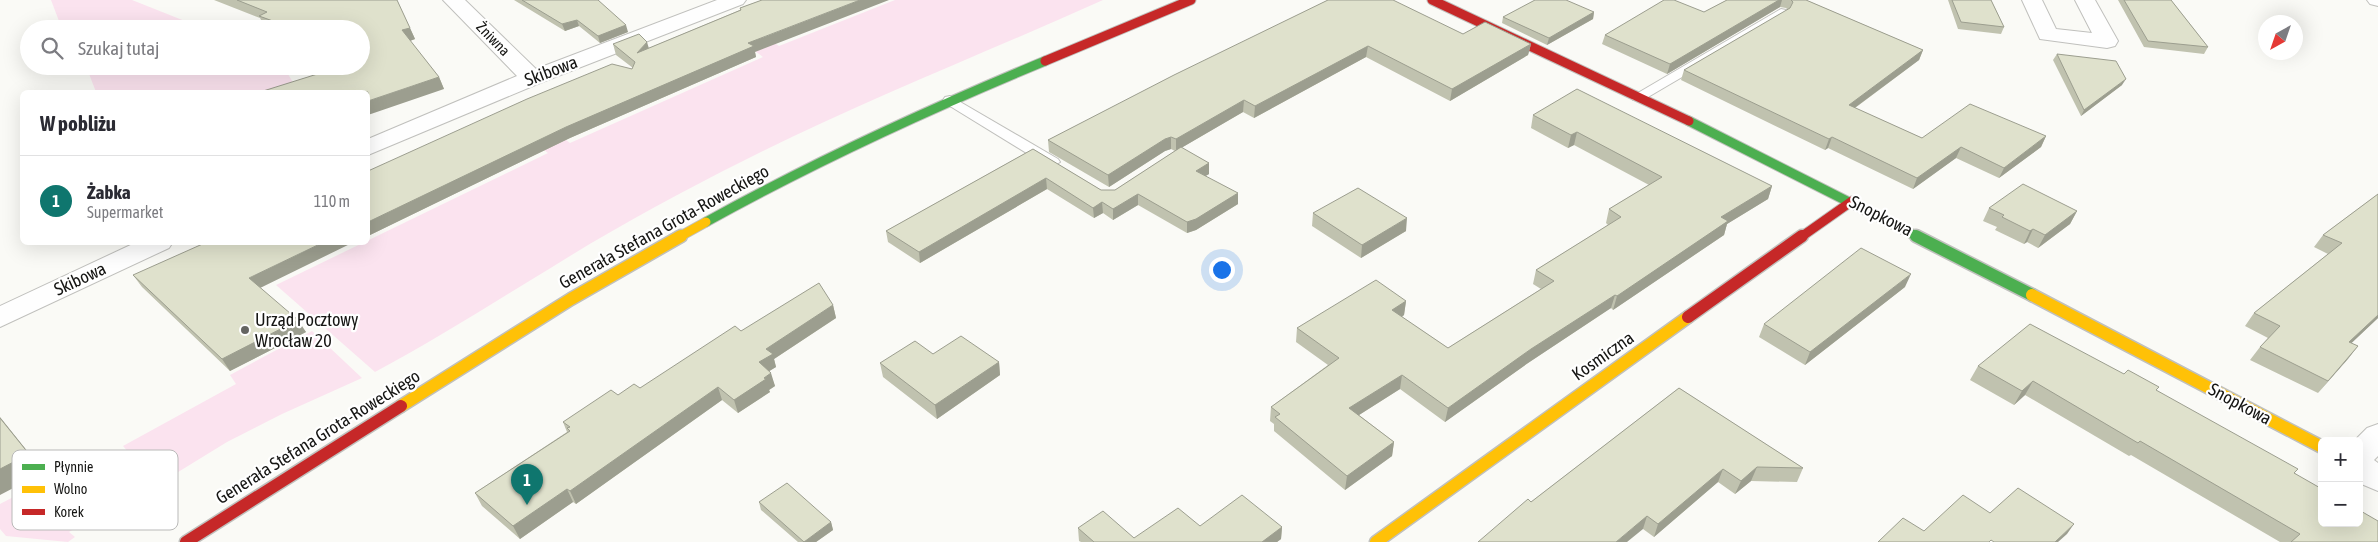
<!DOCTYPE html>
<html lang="pl">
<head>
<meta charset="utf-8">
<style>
	:root { --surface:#fff; --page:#f7f7f7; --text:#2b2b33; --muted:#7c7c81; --line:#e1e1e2; --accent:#0f766e }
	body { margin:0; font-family:"Asap Condensed",sans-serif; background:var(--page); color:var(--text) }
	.controls { position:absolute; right:15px; bottom:15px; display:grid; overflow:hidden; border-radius:8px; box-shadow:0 5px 20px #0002 }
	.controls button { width:45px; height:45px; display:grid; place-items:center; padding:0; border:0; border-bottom:1px solid var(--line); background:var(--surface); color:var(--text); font:25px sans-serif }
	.compass { position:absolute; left:2258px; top:15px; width:45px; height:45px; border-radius:50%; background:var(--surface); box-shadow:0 5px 20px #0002; rotate:220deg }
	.you { position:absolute; left:1221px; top:269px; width:18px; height:18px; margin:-12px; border:4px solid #fff; border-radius:50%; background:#1a73e8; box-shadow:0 0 0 8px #1a73e833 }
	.badge { display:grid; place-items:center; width:32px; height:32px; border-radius:50%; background:var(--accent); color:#fff; font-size:16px; font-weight:700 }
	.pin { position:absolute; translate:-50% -41px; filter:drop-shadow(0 1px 2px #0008) }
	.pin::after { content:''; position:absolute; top:26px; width:18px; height:15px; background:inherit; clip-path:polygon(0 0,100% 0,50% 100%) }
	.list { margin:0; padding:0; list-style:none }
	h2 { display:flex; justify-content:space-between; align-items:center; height:65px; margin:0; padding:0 20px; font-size:21px }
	h2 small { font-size:16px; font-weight:400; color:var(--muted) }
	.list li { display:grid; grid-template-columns:32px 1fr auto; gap:15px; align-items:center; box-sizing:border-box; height:90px; padding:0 20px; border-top:1px solid var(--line) }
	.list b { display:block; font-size:19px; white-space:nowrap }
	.list p { margin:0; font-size:16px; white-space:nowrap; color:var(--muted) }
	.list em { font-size:16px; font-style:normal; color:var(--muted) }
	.icon { flex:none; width:28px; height:28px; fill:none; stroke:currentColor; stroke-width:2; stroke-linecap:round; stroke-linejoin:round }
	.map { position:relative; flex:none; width:2378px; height:542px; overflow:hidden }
	.search { position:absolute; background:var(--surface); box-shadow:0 5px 20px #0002; left:20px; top:20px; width:350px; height:55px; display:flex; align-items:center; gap:12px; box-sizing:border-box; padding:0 18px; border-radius:28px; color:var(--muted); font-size:19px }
	.panel { position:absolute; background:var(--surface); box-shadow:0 5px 20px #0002; left:20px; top:90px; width:350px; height:155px; border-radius:8px }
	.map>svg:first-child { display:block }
</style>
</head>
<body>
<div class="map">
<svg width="2378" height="542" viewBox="0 0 2378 542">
	<rect width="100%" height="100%" fill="#fafaf6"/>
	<path fill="#fbe3ef" d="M51,0H132L205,29H62Z
		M895,0H1103C983,54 860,102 743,161C677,194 611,230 549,269C491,304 435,340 375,372L276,285L548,153L506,122L529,112L570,143L763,57L724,28L739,20L779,46Z
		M86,66H283L294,84L267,92H96Z
		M312,331L362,378L282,414L227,442L157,485L123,446L236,384L230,375Z
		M103,450L141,491L138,498L121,509L115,505L69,532L75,537L68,542L6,536L0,529V504Z"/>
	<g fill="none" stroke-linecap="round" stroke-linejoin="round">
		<defs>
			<path id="lane" d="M1781,9L1786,10L1788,13L1786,16L1643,100H1633L1631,97Z
				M950,96L1058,159L1060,162L1052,167L1046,165L945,103L943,100L945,97Z"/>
			<path id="street" d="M443,0H465L536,69L717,0H746L743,4L540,83L368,155V139L517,76Z
				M2022,0H2042L2056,29L2092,33L2075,0H2095L2118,41L2115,46L2107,48L2040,39Z
				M2367,0H2378V6L2370,4Z
				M137,242H173L169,248L0,327V306Z
				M2378,424V456L2374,460L2378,463V491L2359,483V441H2354L2367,428Z"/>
			<path id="fast-far1" d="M1689,121L1918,237
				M706,222C816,161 929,109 1045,61"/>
			<path id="fast" d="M1916,236L2032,295"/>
			<path id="slow-far1" d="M679,237L706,222"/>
			<path id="slow" d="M2032,295L2322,447
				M401,406L571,299L681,236
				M1376,542L1688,317"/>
			<path id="jam-far1" d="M1432,0L1689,121
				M1045,61L1191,0
				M1801,237L1852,201"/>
			<path id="jam" d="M1688,317L1802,236
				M186,542L401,406"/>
		</defs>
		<use href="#lane" stroke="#c0c0bd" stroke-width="2"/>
		<use href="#street" stroke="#c0c0bd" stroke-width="2"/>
		<use href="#fast-far1" stroke="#c0c0bd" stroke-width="11"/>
		<use href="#fast" stroke="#c0c0bd" stroke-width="15"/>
		<use href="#slow-far1" stroke="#c0c0bd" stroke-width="11"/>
		<use href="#slow" stroke="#c0c0bd" stroke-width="15"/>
		<use href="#jam-far1" stroke="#c0c0bd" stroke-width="11"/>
		<use href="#jam" stroke="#c0c0bd" stroke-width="15"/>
		<use href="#lane" fill="#fefefe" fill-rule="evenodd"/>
		<use href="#street" fill="#fefefe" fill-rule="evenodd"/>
		<use href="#fast-far1" stroke="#4caf50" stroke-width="9"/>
		<use href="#fast" stroke="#4caf50" stroke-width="12"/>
		<use href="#slow-far1" stroke="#ffc107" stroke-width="9"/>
		<use href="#slow" stroke="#ffc107" stroke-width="12"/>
		<use href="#jam-far1" stroke="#c62828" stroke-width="9"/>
		<use href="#jam" stroke="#c62828" stroke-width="12"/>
	</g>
	<path fill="#c0c2af" d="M214,0H397L415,39L410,41L439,77L444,89L325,72L322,66H361V29H269L265,27L260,18Z
		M514,0H598L628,32L600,43L579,26L565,31Z
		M762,0L755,52L756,57L570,138L368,236V171L632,69L633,68L616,55L613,44L649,48L740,10V8Z
		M1328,0L1463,34L1531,44L1528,55L1450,101L1366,57L1254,118L1243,112L1181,148L1209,163V174L1205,176L1238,204L1196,230L1187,233L1138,205L1113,220L1103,213L1094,218L1047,189L920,263L888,242L886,231L1033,149L1101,190H1115L1175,151L1171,149L1165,151L1109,187L1049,152L1048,140Z
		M1727,0H1806L1923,50L1919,60L1855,108L1922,138L2046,136L2041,147L1999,178L1956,158L1913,189L1828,148L1825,150L1681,80L1684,70L1788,10L1786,8L1780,7L1667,74L1602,44L1605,35L1704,12Z
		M1948,0H1991L2004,27L2001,34L1958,29Z
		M2118,0H2171L2208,47L2204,54L2144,47Z
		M1594,12L1593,19L1547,45L1502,23L1503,17Z
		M2057,54L2122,85L2081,116L2053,60Z
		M1533,115L1772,186L1768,199L1727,224L1724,235L1613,310L1611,308L1528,363L1445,422L1400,389L1359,415L1394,442L1392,456L1345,490L1274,431V424L1270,421L1271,407L1328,365L1296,342L1297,328L1406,301L1404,315L1402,317L1448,348L1541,289L1533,284L1536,270L1608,225L1606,223L1609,209L1649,185L1574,145L1568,148L1531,128Z
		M2378,194V318L2351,343L2358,346L2318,393L2250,360L2260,347L2268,338L2245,326L2254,313L2328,254L2314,247L2323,235Z
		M1989,208L2077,211L2070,224L2038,248L2027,242L2024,244L1995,230L1997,227L1983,221Z
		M1313,213L1406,231L1361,258L1312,226Z
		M133,275L261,288L306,332L230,371L142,287Z
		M1905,287L1805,365L1759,337L1764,324Z
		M833,305L836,318L774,359L776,367L769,371L775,386L769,390L770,392L738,413L722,400L576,504L573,502L520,539L482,506L475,493L567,432L563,422L618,395L640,388L741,331Z
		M933,354L999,362L1000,375L937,419L883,377L880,363Z
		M1978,366L2157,391L2295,473L2378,542H2280L2131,455L2129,456L2025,395L2014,405L1970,380Z
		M1679,388L1803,468L1797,482L1751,481L1735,494L1718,482L1654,537L1643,529L1531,502Z
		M759,502L831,522L833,530L816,542H798L761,510Z
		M1200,526L1282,527L1281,539L1277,542H1081L1079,541L1078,528L1134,538Z"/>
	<path fill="#9c9e8f" d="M860,0H889L755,52L756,57L570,138L368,236V222L566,127L748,43Z
		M1779,0H1782L1780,7L1667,74L1670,64Z
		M1594,12L1593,19L1547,45L1549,38Z
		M577,20L579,26L565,31L562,24Z
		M626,25L628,32L600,43L598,36Z
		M410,28L415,39L407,42L402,30Z
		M647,42L650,52L637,53Z
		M1531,44L1528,55L1450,101L1452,89Z
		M1368,46L1366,57L1254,118L1255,106Z
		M1923,50L1919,60L1845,115L1849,105Z
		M439,77L444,89L368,115V101Z
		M2126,79L2122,85L2081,116L2084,110Z
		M1244,100L1243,112L1176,151V139Z
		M1577,132L1574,145L1568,148L1571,135Z
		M2046,136L2041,147L1999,178L2004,168Z
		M1171,137V149L1165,151L1109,187L1108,175L1165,139Z
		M1832,137L1828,148L1825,150L1829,139Z
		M1961,147L1956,158L1913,189L1917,178Z
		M1209,163V174L1196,182V171Z
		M1046,178L1047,189L920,263L919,252Z
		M1772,186L1768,199L1727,224L1724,235L1613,310L1617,296L1721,217Z
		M1238,193V204L1196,230L1187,233V222Z
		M1138,194V205L1113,220V209Z
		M1102,202L1103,213L1094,218L1093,208Z
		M2077,211L2070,224L2038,248L2045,235Z
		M1407,218L1406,231L1361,258L1362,245Z
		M2033,229L2027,242L2024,244L2030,231Z
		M324,242H354L256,290L249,278Z
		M1911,274L1905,287L1805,365L1810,352Z
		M1615,295L1611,308L1528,363L1445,422L1448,408L1531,349Z
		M1406,301L1404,315L1390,324L1392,310Z
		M833,305L836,318L774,359L776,367L763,375L759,362L766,349Z
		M2378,315V318L2339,355L2349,342Z
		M298,320L306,332L230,371L222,359Z
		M2358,346L2348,359L2318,393L2328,381Z
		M999,362L1000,375L937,419L935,405Z
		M771,373L775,386L769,390L770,392L738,413L734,400Z
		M1402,375L1400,389L1348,422L1349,408Z
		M2033,381L2025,395L2014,405L2022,391Z
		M718,387L722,400L576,504L570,491Z
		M0,417L44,472L0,495Z
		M1394,442L1392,456L1345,490L1347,476Z
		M1757,467L1751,481L1735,494L1741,481Z
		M1723,469L1718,482L1654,537L1658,524Z
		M567,489L573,502L520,539L513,526Z
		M1647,516L1643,529L1627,542H1616Z
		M831,522L833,530L816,542H804Z
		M2074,524L2067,534L2058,542H2055Z
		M1282,527L1281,539L1277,542H1262Z"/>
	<path fill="#dfe1cc" stroke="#9c9e8f" d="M237,0H397L410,28L402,30L439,77L368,101V92H260L327,71L324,66H361V29H295L259,16L267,12Z
		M522,0H598L626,25L598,36L577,20L562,24Z
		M762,0H860L748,43L754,46L566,127L368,222V171L527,99L612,64L632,69L635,62L613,44L639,34L647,42L637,53L741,10L740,8Z
		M1328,0H1393L1463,34L1485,22L1531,44L1452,89L1368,46L1255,106L1244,100L1176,139L1171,137L1165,139L1108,175L1048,140L1174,75Z
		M1535,0H1566L1594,12L1549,38L1503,17Z
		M1664,0H1674L1704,12L1727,0H1779L1670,64L1605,35Z
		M1791,0H1806L1923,50L1849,105L1922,138L1970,104L2046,136L2004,168L1961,147L1917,178L1832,137L1829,139L1684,70L1790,8L1793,2Z
		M1952,0H1991L2004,27L1961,22Z
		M2124,0H2171L2208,47L2148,41Z
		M2057,54L2116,61L2126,79L2084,110Z
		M1577,89L1772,186L1721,217L1728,221L1617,296L1615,295L1531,349L1448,408L1402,375L1349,408L1394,442L1347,476L1275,417L1280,414L1271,407L1339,358L1297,328L1376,280L1406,301L1392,310L1448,348L1554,281L1536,270L1621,217L1609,209L1662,177L1577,132L1571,135L1533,115Z
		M1181,147L1209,163L1196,171L1238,193L1196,219L1187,222L1138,194L1113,209L1102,202L1093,208L1046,178L919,252L886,231L1033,149L1101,190H1115Z
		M2023,184L2077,211L2045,235L2033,229L2030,231L2002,217L2004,215L1989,208Z
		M1358,188L1407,218L1362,245L1313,213Z
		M2378,194V315L2349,342L2358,346L2328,381L2260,347L2280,326L2254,313L2342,243L2323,235Z
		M207,242H324L249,278L298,320L222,359L133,275Z
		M1861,248L1911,274L1810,352L1764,324Z
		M819,283L833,305L766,349L773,354L759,362L771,373L764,378L766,379L734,400L718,387L570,491L567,489L513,526L475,493L570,431L567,428L570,427L563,422L611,390L618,395L634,384L640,388L735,326L741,331Z
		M2030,324L2124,374L2128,370L2159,387L2156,390L2298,469L2294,473L2322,489V523H2359V510L2378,521V542H2291L2300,534L2140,441L2138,443L2033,381L2022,391L1978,366Z
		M961,336L999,362L935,405L880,363L915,341L933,354Z
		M1679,388L1803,468L1757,467L1741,481L1723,469L1658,524L1647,516L1616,542H1478L1528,499L1531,502Z
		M0,418L29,454L0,469Z
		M787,483L831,522L804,542L759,502Z
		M2018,488L2074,524L2055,542H1994L1991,540L1989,542H1878L1903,518L1924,531L1963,495L1990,513Z
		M1242,495L1282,527L1262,542H1094L1078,528L1103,511L1134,538L1178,508L1200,526Z"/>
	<circle fill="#656562" stroke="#fff" stroke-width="2" cx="245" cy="330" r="5"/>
	<g text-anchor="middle" stroke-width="4.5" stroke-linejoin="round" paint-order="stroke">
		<g font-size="15" fill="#151513" stroke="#fff">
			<text transform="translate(493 39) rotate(46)" y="5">Żniwna</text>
		</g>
		<g font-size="18" fill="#151513" stroke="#fff">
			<text transform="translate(551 71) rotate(-21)" y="6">Skibowa</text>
			<text transform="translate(1881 216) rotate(27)" y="6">Snopkowa</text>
			<text transform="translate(664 227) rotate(-29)" y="6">Generała Stefana Grota-Roweckiego</text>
			<text transform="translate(80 279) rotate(-25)" y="6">Skibowa</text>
			<text transform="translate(1603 356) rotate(-35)" y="6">Kosmiczna</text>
			<text transform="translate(2240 404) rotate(28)" y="6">Snopkowa</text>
			<text transform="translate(318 437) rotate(-32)" y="6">Generała Stefana Grota-Roweckiego</text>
		</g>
		<g font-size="18" fill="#151513" stroke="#fff" text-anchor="start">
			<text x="255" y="326">Urząd Pocztowy<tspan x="255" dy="21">Wrocław 20</tspan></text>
		</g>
	</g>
	<rect x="12" y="450" width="166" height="80" rx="8" fill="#fff" stroke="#b9b9b8" stroke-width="1"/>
	<rect x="22" y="464" width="23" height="6" fill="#4caf50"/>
	<rect x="22" y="486" width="23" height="7" fill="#ffc107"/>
	<rect x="22" y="509" width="23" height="6" fill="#c62828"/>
	<g font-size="14" fill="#151513">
		<text x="54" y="472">Płynnie</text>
		<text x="54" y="494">Wolno</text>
		<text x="54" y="517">Korek</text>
	</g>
</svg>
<div class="controls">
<button>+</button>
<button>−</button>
</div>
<svg class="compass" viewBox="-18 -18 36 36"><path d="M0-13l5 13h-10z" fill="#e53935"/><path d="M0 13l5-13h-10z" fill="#7c7c81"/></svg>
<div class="you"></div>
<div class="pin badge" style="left:527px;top:505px">1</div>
<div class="search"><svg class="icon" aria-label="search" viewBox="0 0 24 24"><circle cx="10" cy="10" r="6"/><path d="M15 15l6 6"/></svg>Szukaj tutaj</div>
<section class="panel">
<h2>W pobliżu<small></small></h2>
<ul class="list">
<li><span class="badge">1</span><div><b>Żabka</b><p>Supermarket</p></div><em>110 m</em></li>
</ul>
</section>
</div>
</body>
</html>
